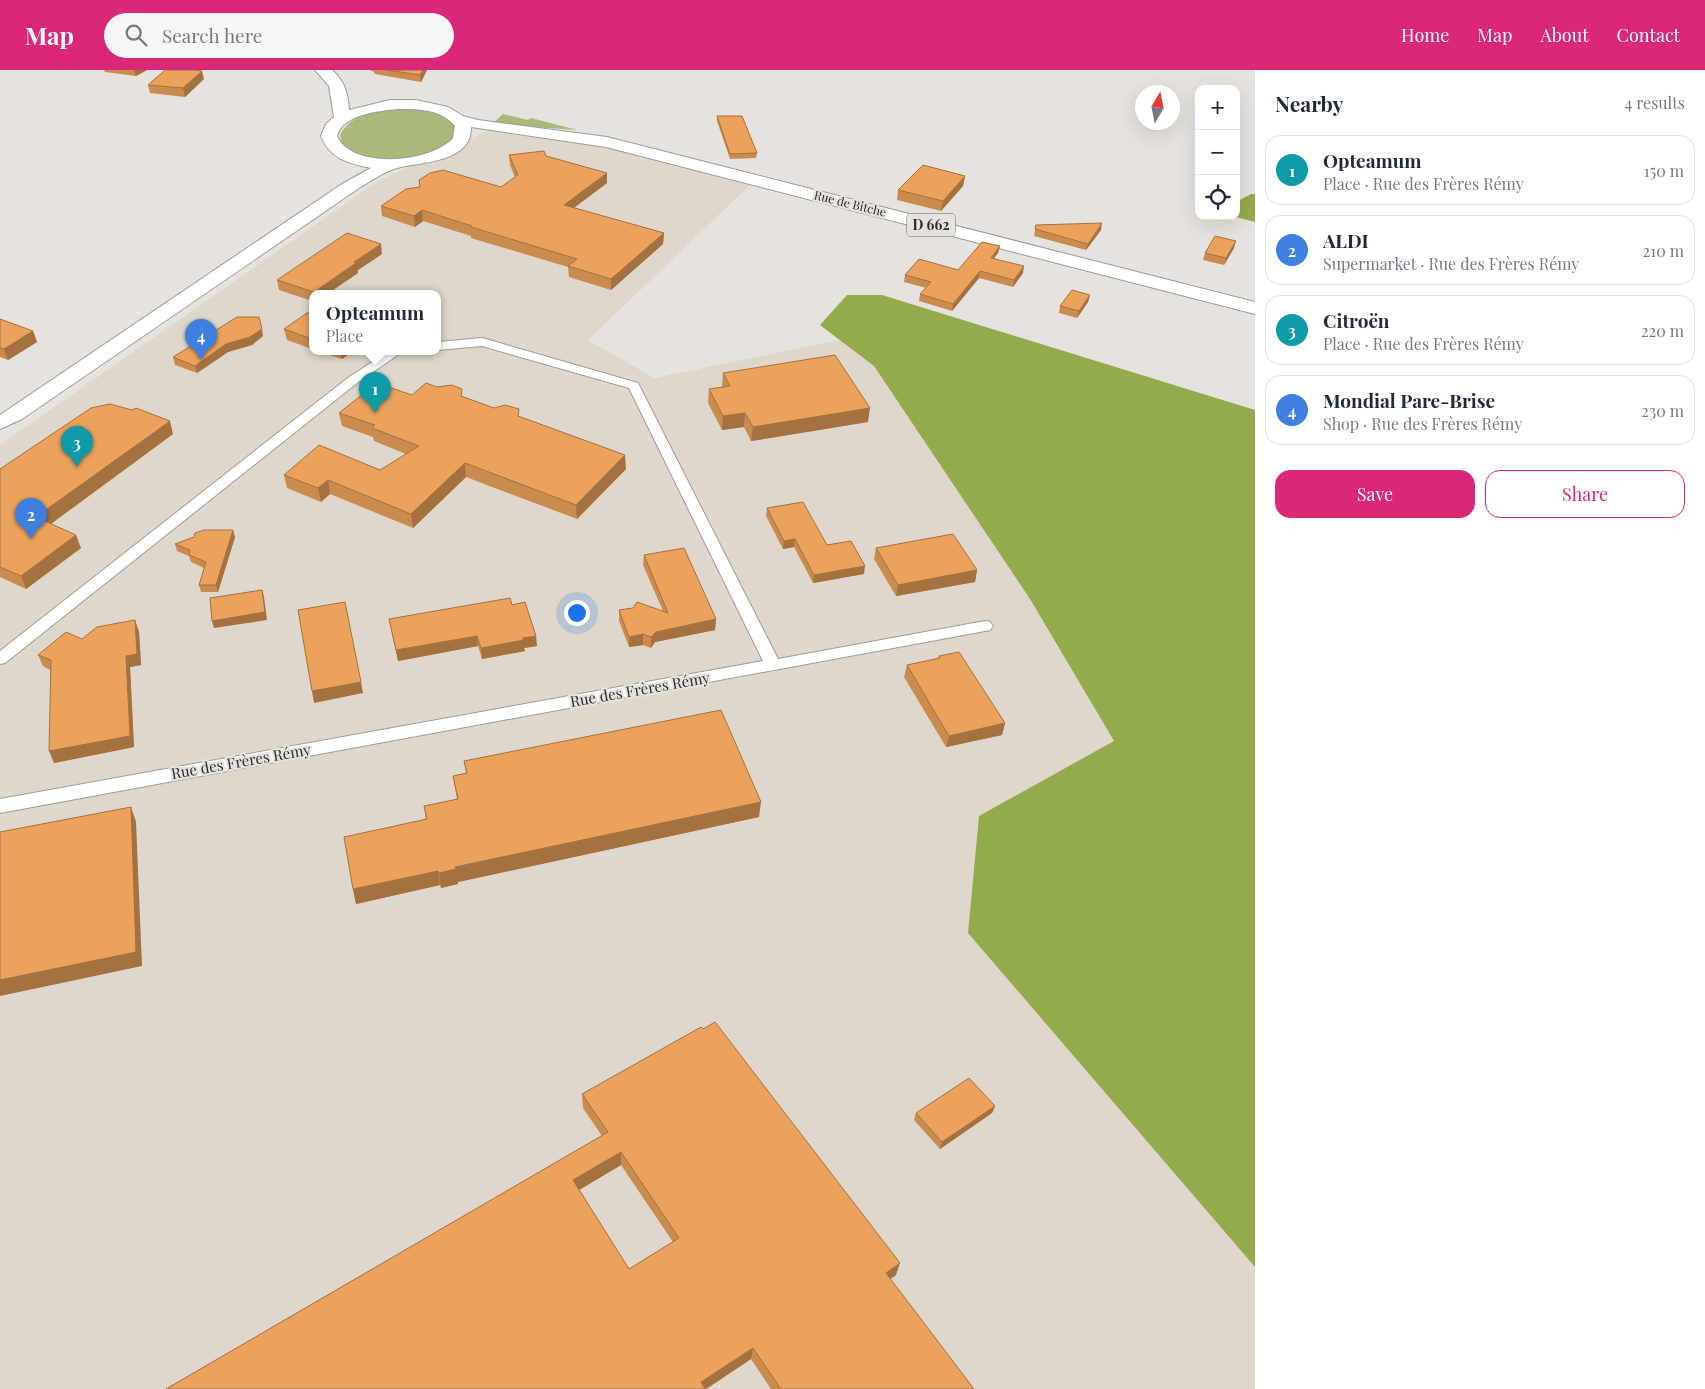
<!DOCTYPE html>
<html lang="en">
<head>
<meta charset="utf-8">
<style>
	:root { --surface:#fff; --page:#f6f6f7; --text:#1f2937; --muted:#747a83; --line:#e0e1e3; --accent:#db2777 }
	body { margin:0; font-family:"Playfair Display",serif; background:var(--page); color:var(--text) }
	.controls { position:absolute; right:15px; top:15px; display:grid; overflow:hidden; border-radius:10px; box-shadow:0 5px 20px #0002 }
	.controls button { width:45px; height:45px; display:grid; place-items:center; padding:0; border:0; border-bottom:1px solid var(--line); background:var(--surface); color:var(--text); font:25px sans-serif }
	.compass { position:absolute; left:1135px; top:15px; width:45px; height:45px; border-radius:50%; background:var(--surface); box-shadow:0 5px 20px #0002; rotate:10deg }
	.you { position:absolute; left:576px; top:542px; width:18px; height:18px; margin:-12px; border:4px solid #fff; border-radius:50%; background:#1a73e8; box-shadow:0 0 0 8px #1a73e833 }
	.badge { display:grid; place-items:center; width:32px; height:32px; border-radius:50%; background:var(--accent); color:#fff; font-size:16px; font-weight:700 }
	.pin { position:absolute; translate:-50% -41px; filter:drop-shadow(0 1px 2px #0008) }
	.pin::after { content:''; position:absolute; top:26px; width:18px; height:15px; background:inherit; clip-path:polygon(0 0,100% 0,50% 100%) }
	.popup { position:absolute; left:309px; top:220px; width:132px; height:65px; box-sizing:border-box; display:grid; place-content:center; border-radius:10px; background:var(--surface); filter:drop-shadow(0 1px 4px #0005); font-size:16px; white-space:nowrap; color:var(--muted) }
	.popup b { font-size:19px; color:var(--text) }
	.popup::after { content:''; position:absolute; left:50%; top:100%; margin-left:-10px; border:10px solid transparent; border-top-color:var(--surface) }
	.list { margin:0; padding:0; list-style:none }
	h2 { display:flex; justify-content:space-between; align-items:center; height:65px; margin:0; padding:0 20px; font-size:21px }
	h2 small { font-size:16px; font-weight:400; color:var(--muted) }
	.list li { display:grid; grid-template-columns:32px 1fr auto; gap:15px; align-items:center; box-sizing:border-box; height:70px; margin:0 10px 10px; padding:0 10px; border:1px solid var(--line); border-radius:15px }
	.list b { display:block; font-size:19px; white-space:nowrap }
	.list p { margin:0; font-size:16px; white-space:nowrap; color:var(--muted) }
	.list em { font-size:16px; font-style:normal; color:var(--muted) }
	.actions { display:flex; gap:10px; padding:15px 20px }
	.actions a { flex:1; padding:11px 0; border:1px solid var(--accent); border-radius:15px; text-align:center; font-size:18px; color:var(--accent) }
	.actions .main { background:var(--accent); color:#fff }
	.icon { flex:none; width:28px; height:28px; fill:none; stroke:currentColor; stroke-width:2; stroke-linecap:round; stroke-linejoin:round }
	.map { position:relative; flex:none; width:1255px; height:1319px; overflow:hidden }
	header { display:flex; align-items:center; gap:30px; box-sizing:border-box; height:70px; padding:0 25px; background:var(--accent); color:#fff }
	header strong { font-size:24px }
	nav { display:flex; gap:28px; margin-inline-start:auto; font-size:18px }
	.search { width:350px; height:45px; background:var(--page); display:flex; align-items:center; gap:12px; box-sizing:border-box; padding:0 18px; border-radius:28px; color:var(--muted); font-size:19px }
	main { display:flex }
	aside { flex:1; background:var(--surface) }
	.map>svg:first-child { display:block }
</style>
</head>
<body>
<header>
<strong>Map</strong>
<div class="search"><svg class="icon" aria-label="search" viewBox="0 0 24 24"><circle cx="10" cy="10" r="6"/><path d="M15 15l6 6"/></svg>Search here</div>
<nav><a>Home</a><a>Map</a><a>About</a><a>Contact</a></nav>
</header>
<main>
<div class="map">
<svg width="1255" height="1319" viewBox="0 0 1255 1319">
	<rect width="100%" height="100%" fill="#e6e2dd"/>
	<path fill="#dfd7cb" fill-rule="evenodd" d="M513,49L750,115L588,270L654,308L840,270L874,296L1030,529L1114,672L979,746L968,863L1255,1197V1319H0V375L378,111ZM312,224H438V282H312Z"/>
	<path fill="#a8b97a" d="M393,38C416,38 441,38 457,57C456,61 456,66 454,68C438,92 364,97 344,76C342,74 341,69 340,65C350,45 372,42 393,38Z
		M503,44L528,50L531,48L577,60L492,54Z"/>
	<path fill="#93aa4d" d="M1251,124H1255V152L1232,146H1236V132Z
		M847,225H882L1255,340V1197L968,863L979,746L1114,671L1030,529L874,296L820,255Z"/>
	<g fill="none" stroke-linecap="round" stroke-linejoin="round">
		<defs>
			<path id="street" d="M482,268L638,313L778,589L985,551L990,552L993,556L990,560L985,561L0,743V729L763,591L629,318L482,276L438,280V272Z
				M388,282H402L357,313L5,593L0,594V581L349,307Z"/>
			<path id="primary" d="M315,0H332C345,11 348,24 349,40L390,30H416L448,37L463,46L478,50L607,67L1255,232V244L606,77L471,57C472,93 420,92 397,98C385,101 373,110 362,116L22,349L0,359V345L342,114L371,98C348,93 330,89 321,66L326,54L334,47L329,16ZM398,39C419,39 441,39 455,56L453,68C431,93 352,100 337,66C343,44 379,41 398,39Z"/>
		</defs>
		<use href="#street" stroke="#9e9b96" stroke-width="2"/>
		<use href="#primary" stroke="#9e9b96" stroke-width="2"/>
		<use href="#street" fill="#fff" fill-rule="evenodd"/>
		<use href="#primary" fill="#fff" fill-rule="evenodd"/>
	</g>
	<path fill="#ca8b4f" fill-rule="evenodd" d="M104,0H147L136,6L105,2Z
		M370,0H427L421,12L375,4L374,2Z
		M204,9L185,27L150,23L148,15Z
		M717,46L757,83L756,88L730,89L717,51Z
		M509,85L546,86L607,113L574,138L664,163L663,174L611,220L569,207L568,197L471,168V166L423,151L415,157L382,146L381,136L419,117V110L501,117L515,107L510,95Z
		M965,106L963,116L941,141L897,130L898,120Z
		M1036,155L1101,160L1086,180L1034,166Z
		M1000,176L998,183L994,188L1023,203L1013,217L979,208L952,241L919,231L920,224L926,218L904,212L905,205L958,200Z
		M1234,178L1224,195L1203,190L1205,183Z
		M382,184L358,200V203L327,224H312V231L279,220L277,210Z
		M1090,225L1088,232L1077,248L1059,243L1060,236Z
		M312,243V279L287,270L284,259Z
		M0,249L33,261L37,272L8,290L0,287Z
		M263,266L252,275L228,282L197,303L175,295L173,287Z
		M320,282H352L342,289Z
		M723,303L868,352L751,371L744,357L722,360L708,333L709,319L722,317Z
		M412,325L463,327L519,347L626,399L577,449L466,407L413,458L330,424L321,432L287,418L284,405L380,400L406,384L374,371L373,367L342,356L339,343Z
		M173,364L51,454L81,478L26,519L0,507V399Z
		M767,438L827,475L864,504L813,513L794,477L783,479L766,446Z
		M194,467H235L218,522H201L199,515L204,498L191,492L189,486L177,481L175,474Z
		M876,478L977,500L975,512L896,526L874,489Z
		M644,485L716,549L715,560L655,572L651,578L643,575L629,577L619,551V540L663,541L643,495Z
		M512,535L537,576L524,578L525,581L482,589L478,576L398,591L389,549Z
		M135,550L139,562L141,595L130,597L134,677L54,693L50,600L43,596L38,585Z
		M939,586L1005,653L1002,665L946,677L904,607L907,595L938,589Z
		M464,691L759,747L458,812V814L441,818L440,815L356,834L353,819L426,750L424,736L457,729L453,706L466,703Z
		M582,1024L896,1205L890,1209L974,1319H771L751,1289L706,1319H166L602,1066L583,1038ZM621,1095L673,1172L629,1199L579,1120Z
		M995,1036L992,1043L940,1079L914,1050L916,1043Z"/>
	<path fill="#a47140" d="M134,0H147L136,6Z
		M423,0H427L421,12L420,5Z
		M202,1L204,9L185,27L183,18Z
		M607,103V113L564,145V135Z
		M965,106L963,116L941,141L943,131Z
		M422,140L423,151L415,157L414,146Z
		M1102,153L1101,160L1086,180L1088,174Z
		M664,163L663,174L611,220V209Z
		M1236,171L1234,178L1224,195L1226,188Z
		M381,174L382,184L358,200V203L327,224H314V222L354,192Z
		M1000,176L998,183L989,194L991,188Z
		M1024,196L1023,203L1013,217L1014,210Z
		M980,201L979,208L952,241L953,234Z
		M1090,225L1088,232L1077,248L1079,241Z
		M262,259L263,266L252,275L228,282L197,303L195,296L226,274Z
		M33,261L37,272L8,290L4,279Z
		M341,282H352L342,289Z
		M870,338L868,352L751,371L753,357Z
		M745,343L744,357L722,360L723,346Z
		M170,351L173,364L41,461L36,447Z
		M625,385L626,399L577,449L576,435Z
		M465,393L466,407L413,458L411,444Z
		M328,410L330,424L321,432L318,418Z
		M233,460L235,467L218,522L216,515Z
		M76,465L81,478L26,519L21,506Z
		M795,469L794,477L783,479L784,471Z
		M865,496L864,504L813,513L814,505Z
		M977,500L975,512L896,526L898,515Z
		M262,520L264,527L267,550L214,558L212,551Z
		M716,549L715,560L655,572L651,578V567L656,562Z
		M135,550L139,562L141,595L130,597L134,677L54,693L49,681L126,586Z
		M643,564V575L629,577V567Z
		M477,566L478,576L398,591L396,580Z
		M536,566L537,576L524,578L525,581L482,589L481,578L523,568Z
		M361,612L363,623L314,633L312,621Z
		M1005,653L1002,665L946,677L949,666Z
		M761,732L759,747L458,812V814L441,818L439,803L455,797Z
		M131,737L136,752L142,896L0,926V910Z
		M438,801L440,815L356,834L353,819Z
		M995,1036L992,1043L940,1079L942,1072Z
		M621,1082V1095L574,1123L573,1110Z
		M900,1193L896,1205L882,1215L886,1203Z
		M753,1278L751,1289L706,1319H700L701,1312Z"/>
	<path fill="#eba25c" stroke="#a47140" fill-rule="evenodd" d="M165,0H195L202,1L183,18L148,15Z
		M387,0H423L420,5Z
		M717,46H742L757,83L730,84Z
		M544,81L546,86L607,103L564,135L664,163L611,209L568,196L577,189L471,157L472,156L422,140L414,146L381,136L406,119L420,117L419,110L430,103L443,100L501,117L518,105L509,85Z
		M923,95L965,106L943,131L898,120Z
		M1102,153L1088,174L1035,159L1036,155Z
		M347,163L381,174L354,192L356,193L314,222L277,210Z
		M1215,166L1236,171L1226,188L1205,183Z
		M982,172L1000,176L991,188L1024,196L1014,210L980,201L953,234L920,224L931,212L905,205L919,189L958,200Z
		M1072,220L1090,225L1079,241L1060,236Z
		M307,243H312V269L284,259Z
		M237,247H259L262,259L250,267L226,274L195,296L173,287Z
		M0,249L33,261L4,279L0,278Z
		M835,285L870,338L753,357L745,343L723,346L709,319L730,316L723,303Z
		M377,313L412,325L426,313L437,317L452,315L462,319L461,326L494,338L505,335L519,339L518,346L625,385L576,435L465,393L411,444L328,410L318,418L284,405L319,375L380,400L419,376L372,358L375,355L339,343L368,320L370,316Z
		M110,334L132,340L136,338L170,351L36,447L76,465L21,506L0,497V399L91,338Z
		M803,432L827,475L851,471L865,496L814,505L795,469L784,471L767,438Z
		M204,460H233L216,515H199L206,492L189,485L190,480L175,474L194,467L195,463Z
		M953,464L977,500L898,515L876,478Z
		M684,478L716,549L656,562L651,567L643,564L629,567L619,540L633,538L637,532L668,543L644,485Z
		M262,520L265,542L212,551L210,528Z
		M510,528L512,535L525,532L536,566L523,568L524,570L481,578L477,566L396,580L389,549Z
		M345,532L361,612L312,621L298,540Z
		M135,550L137,584L126,586L130,666L49,681L51,590L38,585L66,562L82,569L97,557Z
		M959,582L1005,653L949,666L907,595L940,588L939,586Z
		M721,640L761,732L455,797L456,799L439,803L438,801L353,819L344,767L427,749L424,736L458,729L453,706L467,703L464,691Z
		M131,737L136,882L0,910V762Z
		M715,952L900,1193L886,1203L974,1319H781L753,1278L701,1312L705,1319H166L608,1062L582,1024L701,957L703,959ZM621,1082L679,1168L629,1199L573,1110Z
		M969,1008L995,1036L942,1072L916,1043Z"/>
	<g text-anchor="middle" stroke-width="4.5" stroke-linejoin="round" paint-order="stroke">
		<g font-size="12" fill="#2c2b29" stroke="#e6e2dd">
			<text transform="translate(850 134) rotate(14)" y="4">Rue de Bitche</text>
		</g>
		<rect fill="#e6e2dd" stroke="#64625f" stroke-width="1" x="907" y="143.5" width="48" height="23" rx="4"/>
		<g font-size="14" font-weight="bold" fill="#2c2b29">
			<text x="931" y="160">D 662</text>
		</g>
		<g font-size="15" fill="#2c2b29" stroke="#e6e2dd">
			<text transform="translate(640 620) rotate(-10)" y="5">Rue des Frères Rémy</text>
			<text transform="translate(241 692) rotate(-10)" y="5">Rue des Frères Rémy</text>
		</g>
	</g>
</svg>
<div class="controls">
<button>+</button>
<button>−</button>
<button><svg class="icon" aria-label="locate" viewBox="0 0 24 24"><circle cx="12" cy="12" r="6"/><path d="M12 2v4M12 18v4M2 12h4M18 12h4"/></svg></button>
</div>
<svg class="compass" viewBox="-18 -18 36 36"><path d="M0-13l5 13h-10z" fill="#e53935"/><path d="M0 13l5-13h-10z" fill="#747a83"/></svg>
<div class="you"></div>
<div class="pin badge" style="left:375px;top:343px;background:#0f9aa8">1</div>
<div class="popup"><b>Opteamum</b>Place</div>
<div class="pin badge" style="left:31px;top:469px;background:#3f7fe0">2</div>
<div class="pin badge" style="left:77px;top:397px;background:#0f9aa8">3</div>
<div class="pin badge" style="left:201px;top:290px;background:#3f7fe0">4</div>
</div>
<aside>
<h2>Nearby<small>4 results</small></h2>
<ul class="list">
<li><span class="badge" style="background:#0f9aa8">1</span><div><b>Opteamum</b><p>Place · Rue des Frères Rémy</p></div><em>150 m</em></li>
<li><span class="badge" style="background:#3f7fe0">2</span><div><b>ALDI</b><p>Supermarket · Rue des Frères Rémy</p></div><em>210 m</em></li>
<li><span class="badge" style="background:#0f9aa8">3</span><div><b>Citroën</b><p>Place · Rue des Frères Rémy</p></div><em>220 m</em></li>
<li><span class="badge" style="background:#3f7fe0">4</span><div><b>Mondial Pare-Brise</b><p>Shop · Rue des Frères Rémy</p></div><em>230 m</em></li>
</ul>
<div class="actions"><a class="main">Save</a><a>Share</a></div>
</aside>
</main>
</body>
</html>
